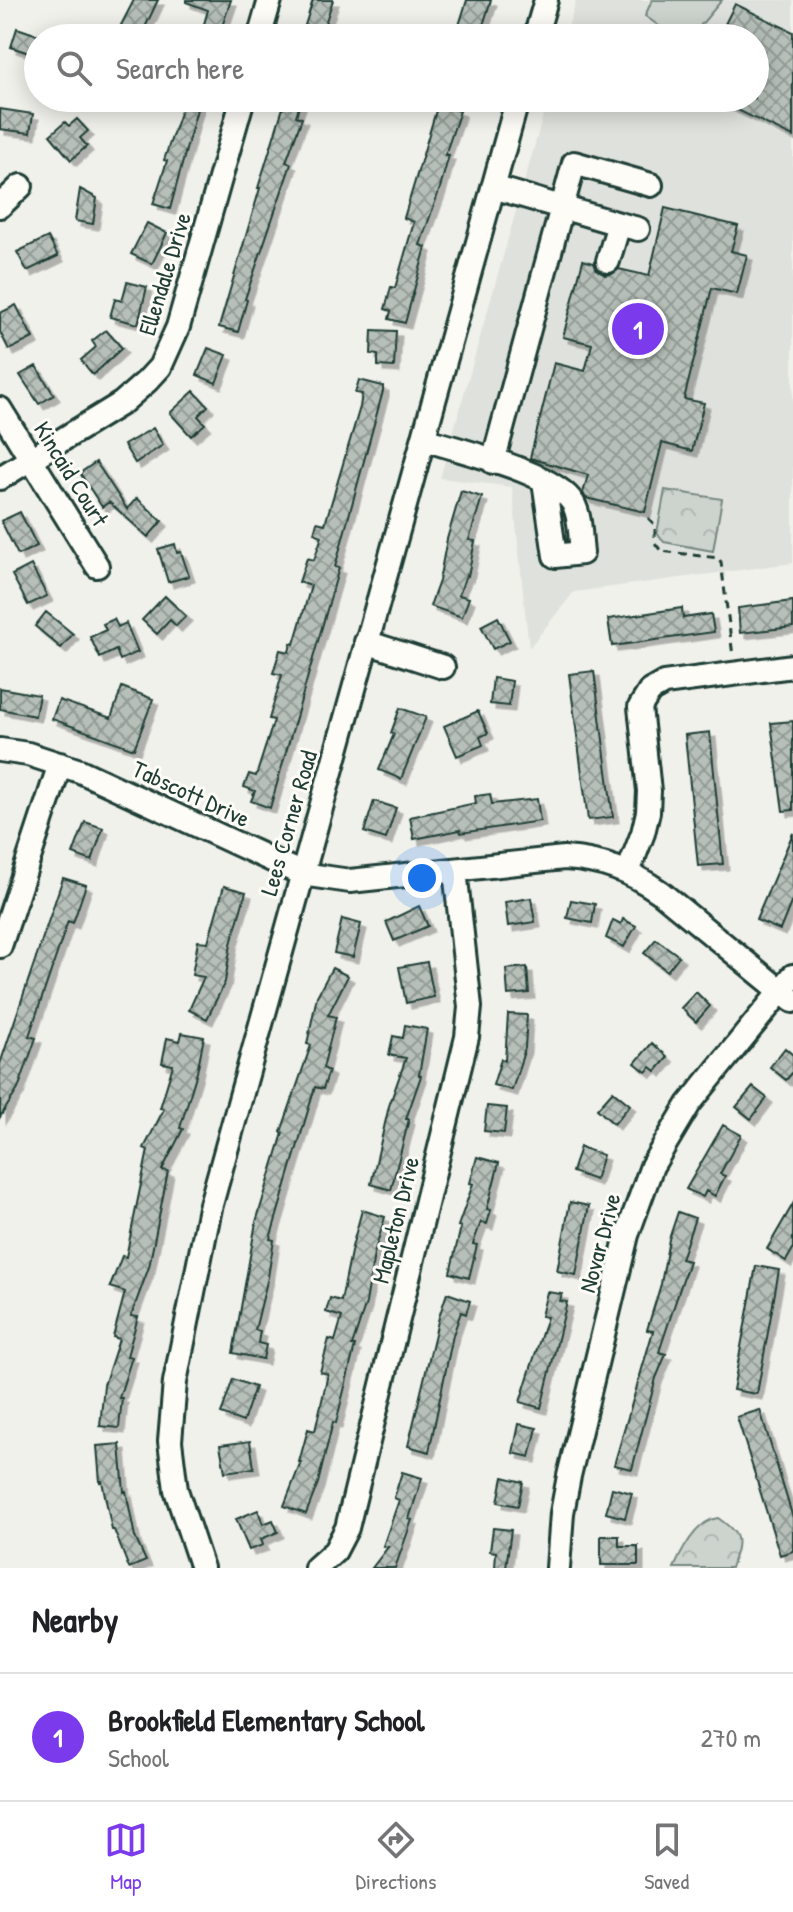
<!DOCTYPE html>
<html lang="en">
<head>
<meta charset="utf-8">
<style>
	:root { --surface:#fff; --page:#f2f2f2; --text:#202124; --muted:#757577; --line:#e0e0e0; --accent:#7c3aed }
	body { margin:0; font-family:"Patrick Hand",sans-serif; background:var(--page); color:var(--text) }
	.you { position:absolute; left:422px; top:878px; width:28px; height:28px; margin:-20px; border:6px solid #fff; border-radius:50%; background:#1a73e8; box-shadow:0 0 0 12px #1a73e833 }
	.badge { display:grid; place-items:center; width:52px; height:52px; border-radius:50%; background:var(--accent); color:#fff; font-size:26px; font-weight:700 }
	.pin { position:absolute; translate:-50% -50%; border:4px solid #fff; box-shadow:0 2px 8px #0006 }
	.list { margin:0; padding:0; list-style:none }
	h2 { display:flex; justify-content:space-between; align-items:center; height:104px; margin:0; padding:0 32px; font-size:34px }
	h2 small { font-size:26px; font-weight:400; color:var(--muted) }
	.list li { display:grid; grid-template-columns:52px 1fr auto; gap:24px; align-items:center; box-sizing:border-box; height:128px; padding:0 32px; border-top:2px solid var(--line) }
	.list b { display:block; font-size:30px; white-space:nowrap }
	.list p { margin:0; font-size:26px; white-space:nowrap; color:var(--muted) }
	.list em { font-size:26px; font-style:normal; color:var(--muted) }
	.icon { flex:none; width:44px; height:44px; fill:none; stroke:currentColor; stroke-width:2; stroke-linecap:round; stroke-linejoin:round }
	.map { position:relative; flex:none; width:793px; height:1568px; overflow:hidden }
	.search { position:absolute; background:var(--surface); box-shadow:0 4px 20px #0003; left:24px; right:24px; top:24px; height:88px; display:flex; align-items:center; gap:20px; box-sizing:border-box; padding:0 28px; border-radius:44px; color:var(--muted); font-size:30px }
	.sheet { height:232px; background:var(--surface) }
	nav { display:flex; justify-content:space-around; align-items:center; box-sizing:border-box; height:112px; border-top:2px solid var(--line); background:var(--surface); font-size:22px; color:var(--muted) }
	nav a { display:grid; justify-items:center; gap:4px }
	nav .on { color:var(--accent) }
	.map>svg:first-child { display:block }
</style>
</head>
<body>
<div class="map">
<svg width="793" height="1568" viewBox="0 0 793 1568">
	<defs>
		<pattern id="park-crowns" width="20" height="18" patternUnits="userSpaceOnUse" patternTransform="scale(2)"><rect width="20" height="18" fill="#cdd3cd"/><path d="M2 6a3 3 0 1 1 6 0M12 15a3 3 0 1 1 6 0" fill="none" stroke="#b0b6b1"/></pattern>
		<pattern id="building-cross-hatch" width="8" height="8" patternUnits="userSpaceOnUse" patternTransform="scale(2)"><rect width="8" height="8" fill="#b6bfb8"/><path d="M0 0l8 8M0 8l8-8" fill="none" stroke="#939c96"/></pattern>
		<filter id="shadow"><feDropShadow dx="5.5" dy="5.5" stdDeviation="0" flood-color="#0004"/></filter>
	</defs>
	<rect width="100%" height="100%" fill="#f0f1eb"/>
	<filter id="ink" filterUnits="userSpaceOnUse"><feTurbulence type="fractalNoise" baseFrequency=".0125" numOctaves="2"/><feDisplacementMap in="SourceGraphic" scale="16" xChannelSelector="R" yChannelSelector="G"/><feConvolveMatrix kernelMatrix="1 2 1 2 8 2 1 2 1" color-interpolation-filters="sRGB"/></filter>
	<g filter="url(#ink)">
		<path fill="#dfe2dc" d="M576,0H793V563L574,592L529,648L512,487L440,478L548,98H755V38H565Z"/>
		<path fill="url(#park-crowns)" stroke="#768880" stroke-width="2" d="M665,490L722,499L713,551L664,542L657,533Z
			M718,1518C743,1535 740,1541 731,1568H674C682,1550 697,1520 718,1518Z"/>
		<path fill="#cdd3cd" stroke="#768880" stroke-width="2" d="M652,0H722L690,38H676L645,16Z"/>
		<path fill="url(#building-cross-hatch)" stroke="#1f3d34" stroke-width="2" filter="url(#shadow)" d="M134,0H158L140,38L119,29Z
			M186,0H231L218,38H200L208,10L186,2Z
			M313,0H333L325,24L328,25L324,38H301Z
			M467,0H491L479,38H455Z
			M735,4L793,32V137L713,98H755V38H718Z
			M17,28L38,35V56L11,47Z
			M185,98H200L170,209L153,204L167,161L164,160Z
			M286,98H302L296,116L302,118L286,162L291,164L245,299L247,300L238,332L219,327L260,188H258Z
			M438,104L460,111L445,155H449L440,188L420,245L426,247L405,323L389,319L391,311L385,309L391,287L395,288L414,222L404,218Z
			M0,109L33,114L30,133L0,129Z
			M77,119L88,131L80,138L87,146L71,160L50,135L65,122L69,126Z
			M80,189L97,198L93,224L75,221Z
			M665,208L738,226L731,251L747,255L737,294L712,288L684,399L704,403L692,451L662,443L645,512L586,498L583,493L588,475L530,458L554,363L585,371L592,344L563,337L583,260L594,263L597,270L605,275L612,274L619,269L649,276Z
			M147,223L167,233L152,264L131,254Z
			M48,237L58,256L27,271L17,252Z
			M127,282L147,287L138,324L110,317L115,299L122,301Z
			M16,305L33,338L9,350L0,332V313Z
			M106,330L122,348L93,375L81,360L96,347L92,341Z
			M372,330L396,331L394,367L378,366V355L371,354Z
			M208,348L227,355L216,383L197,375Z
			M36,366L54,395L39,404L20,375Z
			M359,380L383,386V391L335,567L339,568L270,808L251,801L255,791L244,787L249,774L256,776L274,720L269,719L282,675L273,673L280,650L289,652L291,643L294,644L311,586L299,582L307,558L314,560L322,536L314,533L317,522L325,524L360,407L362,394L355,393Z
			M194,391L208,406L198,416L205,424L191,436L170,413Z
			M153,428L163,445L135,463L124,445Z
			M96,462L127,509L137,498L162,521L148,537L109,502L102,507L80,473Z
			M461,491L482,497L469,540L475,541L468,576L466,575L459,595L469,598L462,617L430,606L439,581L447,539Z
			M20,512L37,546L18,555L1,521Z
			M175,544L177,553L181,552L189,576L168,582L158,549Z
			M31,565L47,596L28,605L12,575Z
			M165,596L186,616L176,626L170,620L157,634L142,620Z
			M793,601V627L740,633L738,608Z
			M682,608L683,618L711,614L714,632L612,646L608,619Z
			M46,612L73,634L61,648L35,626Z
			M498,617L510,641L493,649L481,626Z
			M114,619L118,627L126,623L138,652L120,660L116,650L100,658L90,637L106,630L103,624Z
			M594,671L613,817L588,820L569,674Z
			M493,678L512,681L509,706L490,704Z
			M122,687L153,699L134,749L52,719L59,700L111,718Z
			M0,688L39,695L35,716L0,709Z
			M400,708L426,717L401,779L379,770L394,734L391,733Z
			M478,711L488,733L480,737L483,745L457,756L444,726Z
			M793,721V810L783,811L771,723Z
			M710,732L723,864L698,866L685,735Z
			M490,794L492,804L537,799L540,821L461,833L460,830L414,839L410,817L476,803L475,796Z
			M374,801L396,808L386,839L364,832Z
			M85,822L103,828L92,861L73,854Z
			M793,833V898L780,930L756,920Z
			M63,878L86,885L73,923L68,921L29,1036L36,1038L18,1089L0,1117V1064Z
			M224,886L246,892L231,944L225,982L207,1019L189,1010L204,977L192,975L198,941L208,942Z
			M531,898L535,922L508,926L505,902Z
			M571,900L595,904L592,923L567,918Z
			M419,906L428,926L394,941L386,922Z
			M342,919L361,924L353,957L334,953Z
			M623,919L636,926L624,947L606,938L613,920L621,924Z
			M656,939L679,956L667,971L644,953Z
			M427,962L434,997L406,1003L399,967Z
			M527,967L529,993L508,995L506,969Z
			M332,968L348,976L328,1015L336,1017L323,1068L329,1071L323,1089L315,1087L270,1239L274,1240L268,1277L255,1330L260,1331L258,1343L266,1345L263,1359L233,1353L256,1222L283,1133L281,1132L311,1045L307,1044L317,996Z
			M696,992L710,1006L696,1022L681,1008Z
			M508,1014L527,1015L525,1048L512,1090L493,1085L501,1059L505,1061Z
			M405,1025L427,1029L419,1075L421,1076L406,1119H409L391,1190L371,1184L389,1106L406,1058L389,1055L393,1036L403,1038Z
			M182,1033L204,1037L197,1072L180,1128L183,1129L162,1170L168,1171L149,1267L131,1316L138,1317L127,1356L132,1357L119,1398H122L119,1428L100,1426L104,1385L119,1339L113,1337L125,1292L110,1287L122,1256L126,1257L148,1150L144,1148L164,1109L160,1108L173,1065L162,1063L167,1038L180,1041Z
			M652,1043L668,1057L656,1071L651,1067L646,1072L635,1063Z
			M785,1048L793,1055V1072L786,1080L770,1067Z
			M753,1087L767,1098L751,1119L736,1107Z
			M613,1091L630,1105L614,1124L597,1109Z
			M487,1106L507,1108L504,1133L484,1131Z
			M723,1125L741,1135L720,1174L725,1176L715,1196L706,1191L703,1197L686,1189Z
			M580,1147L603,1155L595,1180L572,1172Z
			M477,1157L499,1163L487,1209L491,1210L487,1224L481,1222L473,1244L477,1245L469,1278L450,1273L461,1227L458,1226L473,1184L470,1183Z
			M570,1202L589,1206L576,1275L557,1271Z
			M793,1204V1249L786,1261L767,1249Z
			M362,1210L385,1217L374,1254L366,1303L352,1346H355L336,1423L333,1422L318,1483L306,1514L284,1506L301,1462H299L308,1429L315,1431L328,1374L320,1372L329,1339L335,1341L342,1317L326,1312L330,1298L341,1301L352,1247Z
			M678,1212L695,1218L681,1259L689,1261L659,1352L666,1354L656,1378L632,1469L614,1465L653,1331L647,1330L661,1284L669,1239Z
			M756,1266L779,1270L757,1394L733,1390Z
			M547,1292L562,1294L560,1301L567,1302L541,1408L520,1402L547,1317L541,1316Z
			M447,1293L470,1301L466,1314L461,1312L453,1335L429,1452L408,1446L439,1317Z
			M233,1379L255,1387L243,1422L221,1414Z
			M760,1410L793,1518V1551L780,1555L737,1417Z
			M519,1424L537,1428L530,1457L513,1453Z
			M250,1441L254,1468L225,1472L220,1445Z
			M120,1444L124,1492L126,1491L135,1537L146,1561L129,1568L114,1530H112L102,1481L100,1482L97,1446Z
			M402,1472L422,1478L409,1519L412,1520L395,1568H372L388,1547L383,1546L399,1500L394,1498Z
			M503,1477L523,1482L518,1506L498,1502Z
			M612,1488L632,1493L625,1518L606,1513Z
			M258,1510L263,1524L273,1520L278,1532L261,1539L263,1545L249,1550L236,1519Z
			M493,1528L511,1530L506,1568H495L496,1552L490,1551Z
			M601,1536H619V1546H638V1565H601Z"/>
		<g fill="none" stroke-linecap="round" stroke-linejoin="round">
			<defs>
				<path id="minor" d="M259,38L270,0
					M535,38L546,0
					M493,187L619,224
					M0,206L21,186
					M608,261L619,224L638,229
					M0,409L97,566
					M424,439C460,451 554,472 573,503C581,517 580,537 582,553L555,556L544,481
					M493,462L574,163L651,185
					M0,478L122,403L147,381L160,367L178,327L243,98
					M366,642L443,667
					M0,750L28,754L80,771L302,874L350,881L564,858C601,860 630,871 660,892L793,1001
					M628,872L643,833L648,812L649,791L640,707L650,691L664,683L793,666
					M0,946L60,764
					M202,1568L176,1490L170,1441L175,1382L210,1208L518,98
					M316,1568L335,1551L347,1528L467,1037L470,1007L455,870
					M558,1568L562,1513L569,1476L627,1235L652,1166L689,1104L793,976"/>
			</defs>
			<use href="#minor" stroke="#1f3d34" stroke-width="28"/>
			<path stroke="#1f3d34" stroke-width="3" stroke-dasharray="8 6" stroke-linecap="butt" d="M648,518L655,525V543L661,551L718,558L721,562L733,656"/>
			<use href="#minor" stroke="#fdfcf7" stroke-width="22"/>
		</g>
	</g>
	<g text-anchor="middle" stroke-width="6" stroke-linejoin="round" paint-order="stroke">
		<g font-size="24" fill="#1f3d34" stroke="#fdfcf7">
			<text transform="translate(165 274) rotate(-73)" y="8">Ellendale Drive</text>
			<text transform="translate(71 474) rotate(58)" y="8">Kincaid Court</text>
			<text transform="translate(191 794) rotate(25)" y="8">Tabscott Drive</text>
			<text transform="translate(289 823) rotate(-74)" y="8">Lees Corner Road</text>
			<text transform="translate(396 1220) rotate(-76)" y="8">Mapleton Drive</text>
			<text transform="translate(600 1243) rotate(-75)" y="8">Novar Drive</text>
		</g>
	</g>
</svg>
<div class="you"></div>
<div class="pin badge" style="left:638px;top:329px">1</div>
<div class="search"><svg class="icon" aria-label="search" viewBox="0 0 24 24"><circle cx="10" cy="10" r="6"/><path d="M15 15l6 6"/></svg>Search here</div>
</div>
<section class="sheet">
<h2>Nearby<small></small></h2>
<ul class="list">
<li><span class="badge">1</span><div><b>Brookfield Elementary School</b><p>School</p></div><em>270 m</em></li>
</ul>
</section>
<nav>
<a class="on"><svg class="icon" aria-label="map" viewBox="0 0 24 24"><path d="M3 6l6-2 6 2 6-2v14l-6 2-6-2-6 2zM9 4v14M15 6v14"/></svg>Map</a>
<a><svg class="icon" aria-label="directions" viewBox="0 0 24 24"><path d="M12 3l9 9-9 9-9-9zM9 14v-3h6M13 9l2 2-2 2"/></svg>Directions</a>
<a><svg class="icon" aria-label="saved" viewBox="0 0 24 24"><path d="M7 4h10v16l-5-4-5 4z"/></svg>Saved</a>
</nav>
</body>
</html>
